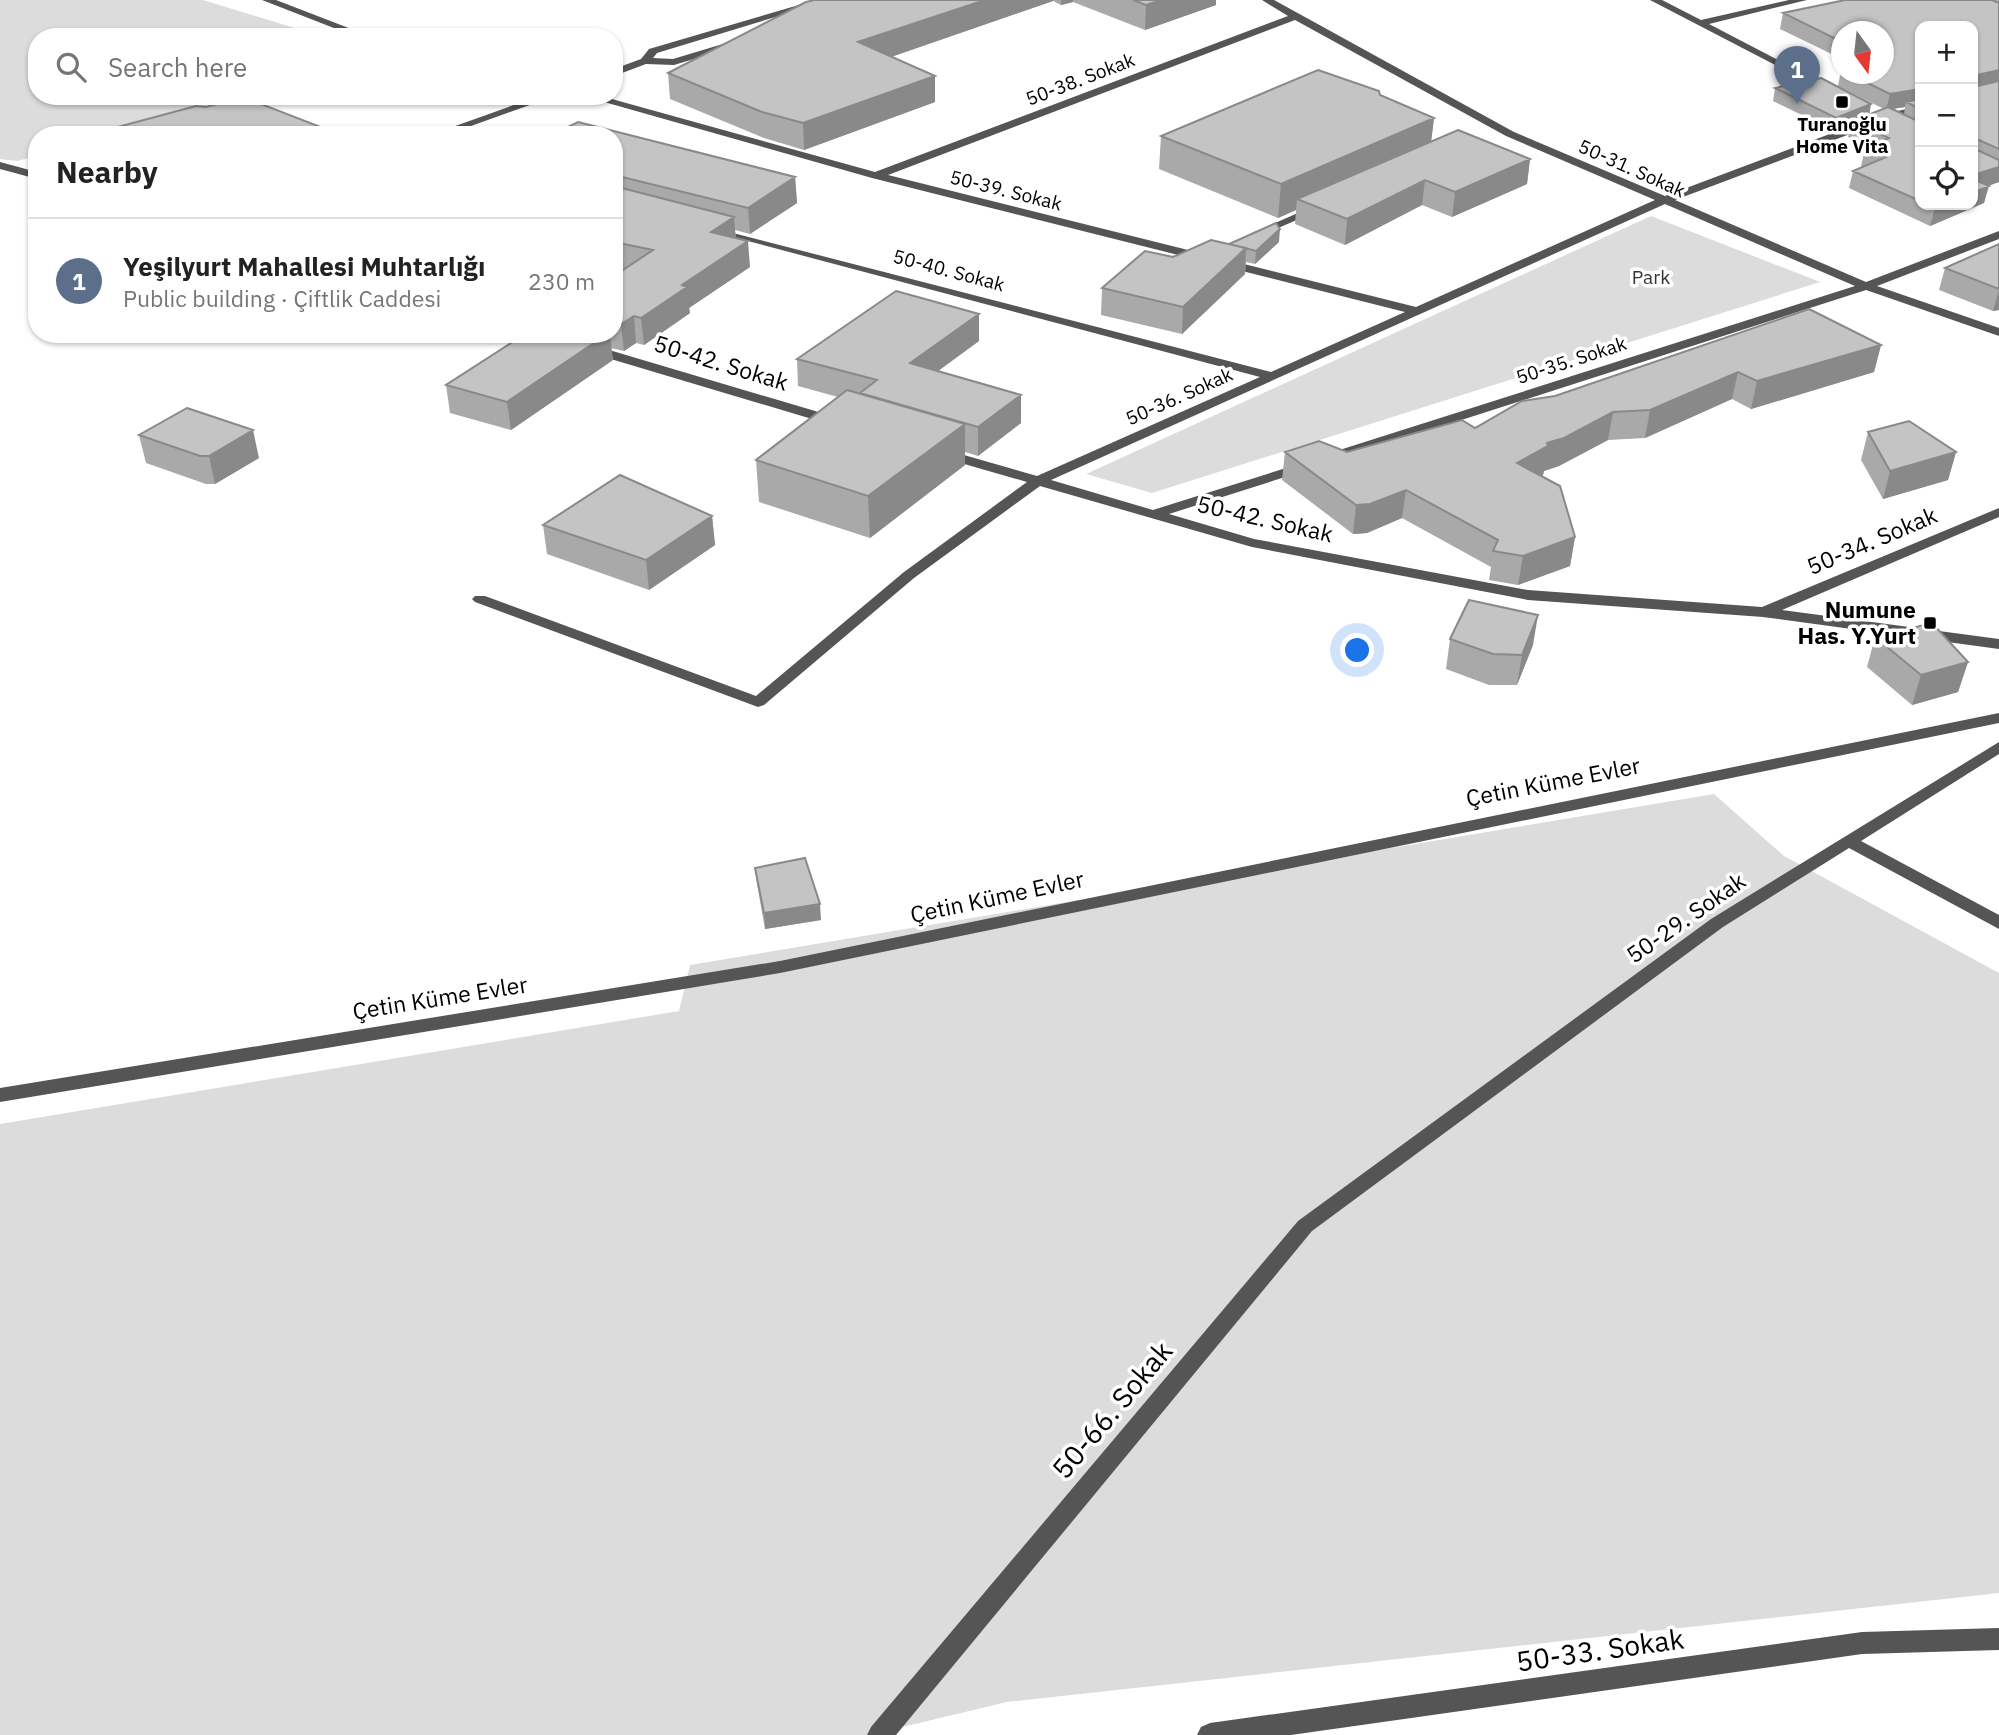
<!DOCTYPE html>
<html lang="en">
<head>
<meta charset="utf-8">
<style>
	:root { --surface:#fff; --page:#f2f2f2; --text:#222; --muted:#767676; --line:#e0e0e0; --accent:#000 }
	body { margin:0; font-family:"IBM Plex Sans",sans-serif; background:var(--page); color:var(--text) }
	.controls { position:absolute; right:21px; top:21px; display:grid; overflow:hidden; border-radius:14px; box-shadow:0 2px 5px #0004 }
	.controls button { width:63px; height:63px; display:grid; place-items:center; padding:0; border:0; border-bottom:2px solid var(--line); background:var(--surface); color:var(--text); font:35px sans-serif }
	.compass { position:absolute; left:1831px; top:21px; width:63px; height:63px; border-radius:50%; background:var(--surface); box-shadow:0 2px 5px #0004; rotate:165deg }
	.you { position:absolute; left:1358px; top:651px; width:24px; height:24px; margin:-18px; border:5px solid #fff; border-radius:50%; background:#1a73e8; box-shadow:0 0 0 10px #1a73e833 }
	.badge { display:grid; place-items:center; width:46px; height:46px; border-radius:50%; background:var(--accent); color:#fff; font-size:23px; font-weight:700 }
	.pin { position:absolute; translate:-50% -58px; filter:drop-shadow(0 2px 4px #0008) }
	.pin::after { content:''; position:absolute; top:37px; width:24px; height:21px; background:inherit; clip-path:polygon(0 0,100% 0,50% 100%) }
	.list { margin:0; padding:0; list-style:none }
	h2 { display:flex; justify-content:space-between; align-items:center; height:91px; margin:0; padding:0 28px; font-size:30px }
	h2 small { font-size:23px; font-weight:400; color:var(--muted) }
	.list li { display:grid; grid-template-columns:46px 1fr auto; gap:21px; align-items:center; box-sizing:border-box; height:126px; padding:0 28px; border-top:2px solid var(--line) }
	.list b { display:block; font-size:26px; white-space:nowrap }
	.list p { margin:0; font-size:23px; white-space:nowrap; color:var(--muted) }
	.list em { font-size:23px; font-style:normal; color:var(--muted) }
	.icon { flex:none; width:38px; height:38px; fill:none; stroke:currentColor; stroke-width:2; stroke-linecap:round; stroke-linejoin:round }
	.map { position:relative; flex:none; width:1999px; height:1735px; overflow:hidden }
	.search { position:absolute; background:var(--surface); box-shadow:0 2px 5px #0004; left:28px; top:28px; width:595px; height:77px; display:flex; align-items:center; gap:18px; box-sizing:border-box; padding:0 24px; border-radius:28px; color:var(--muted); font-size:26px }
	.panel { position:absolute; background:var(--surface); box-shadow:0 2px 5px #0004; left:28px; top:126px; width:595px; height:217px; border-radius:28px }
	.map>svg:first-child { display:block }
</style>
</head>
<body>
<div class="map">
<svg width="1999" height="1735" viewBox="0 0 1999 1735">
	<rect width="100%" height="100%" fill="#fff"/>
	<path fill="#dcdcdc" d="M0,0H203L324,37H37V96H267L118,135H37V156L17,161L0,159Z
		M1651,216L1820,282L1152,493L1086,474Z
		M1714,794L1784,856L1999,973V1593L1007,1702L869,1735H0V1124L679,1011L690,965Z"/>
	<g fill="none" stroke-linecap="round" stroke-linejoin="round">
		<path fill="#555" fill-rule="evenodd" d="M262,0H276L372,37H357Z
			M816,0H831L657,53L653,58L673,59L736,40L740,41V45L674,65L646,64L614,76V69L641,59L649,49Z
			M1262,0H1274L1514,132L1665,196L1880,115L1920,106V112L1887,120L1675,200L1866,282L1999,231V239L1877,286L1999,328V336L1866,290L1340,459H1330V453L1855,286L1665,204L1051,480L1153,510L1305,462L1310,463V469L1169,514L1254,539L1528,590L1762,607L1999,508V517L1782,610L1999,639V649L1763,617L1528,600L1252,547L1040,486L914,578L764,705L758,707L475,602L472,599L475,596H485L756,696L904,572L1027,482L940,457V451H950L1037,476L1260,377L710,231V227L1271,372L1405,312L872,178L583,96H601L875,172L1288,16ZM1295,20L1506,136L1655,200L1416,307L888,175Z
			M1650,0H1662L1701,20L1789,0H1807L1709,24L1838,91L1829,93Z
			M539,96H555L446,135H430Z
			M0,162L37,172V179L0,169Z
			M1316,205L1322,208L1320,210L1262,235L1252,233Z
			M589,344L842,419L844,422L842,425H832L584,351V345Z
			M1999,713V723L780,973L0,1102V1088L780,961Z
			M1999,742V754L1861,841L1999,915V929L1849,848L1723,927L1312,1231L896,1735H867L871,1727L1298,1221L1711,919Z
			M1999,1628V1650L1862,1654L1291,1735H1197L1201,1727L1210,1723L1862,1632Z"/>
	</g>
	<path fill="#a9a9a9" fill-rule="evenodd" d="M814,0H1216V5L1145,30L1073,2L1061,5L1053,1L891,57L935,102L804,150L764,138L670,99L668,73Z
		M1845,0H1999V182L1988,186L1984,203L1930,226L1849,188L1853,171L1863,167L1861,166L1865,149L1869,147L1848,137L1852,123L1833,130L1773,101L1775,88L1869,114L1884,109L1838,86L1841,70L1842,74H1884V32H1842V59L1780,29L1783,13ZM1920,26L1973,205H1920ZM1905,107L1904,114L1892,109Z
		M1380,95L1434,118L1431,141L1530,159L1527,184L1452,217L1422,205L1345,245L1295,224L1296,210L1278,218L1159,169L1161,136Z
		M614,135L795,177L797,203L750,234L735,230L736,238L750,267L689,308L690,313L644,345L636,343L624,351L611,348L613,360L511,430L450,413L446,385L525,334H614V276L624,269L614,267Z
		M1279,242L1255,264L1246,262L1245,274L1182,334L1101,315L1102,288L1173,257Z
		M1999,244V310L1993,311L1939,290L1945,268Z
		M979,314V341L937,371L1021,423L978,456L965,452V465L870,538L759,502L756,460L838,397L798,386L797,359Z
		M1881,345L1874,372L1751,409L1732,399L1645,438L1608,440L1559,466L1544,471L1543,475L1541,476L1575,537L1570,566L1518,585L1489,580L1491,567L1402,518L1367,533L1353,534L1282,480L1285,452H1347L1475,428L1555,396Z
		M1868,432L1956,452L1948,480L1883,499L1861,460Z
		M139,435L259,458L215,484H206L146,463Z
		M712,516L715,545L649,590L547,554L543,525Z
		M1875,637L1968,662L1958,692L1912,705L1867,667Z
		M1450,639L1533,645L1517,685H1489L1446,669Z
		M755,868L821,920L765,929L757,884Z"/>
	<path fill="#898989" d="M985,0H1053V1L859,68L858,42Z
		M1061,0H1073V2L1061,5Z
		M1161,0H1216V5L1145,30L1146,5Z
		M1999,70V83L1973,91L1977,75Z
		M935,76V102L804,150L803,123Z
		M1920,89V104L1906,102L1905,107L1886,110L1890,94Z
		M1871,104L1869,117L1852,121V123L1833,130L1836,118Z
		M1434,118L1430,151L1297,199L1296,210L1278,218L1281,184Z
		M1530,159L1527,184L1452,217L1455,192Z
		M1999,167V182L1973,191V175Z
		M795,177L797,203L750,234L748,208Z
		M1425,180L1422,205L1345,245L1347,219Z
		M1989,186L1984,203L1930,226L1935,208L1943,205H1973V193Z
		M734,217L736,243L711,232Z
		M1280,229L1279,242L1255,264L1256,251Z
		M748,241L750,267L689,308L690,313L644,345L641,318L682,285Z
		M1246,248L1245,274L1182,334L1183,307Z
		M1999,290V310L1993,311Z
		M979,314V341L911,391L910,363Z
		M634,316L636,343L624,351L621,324Z
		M607,334H610L613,360L511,430L507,402Z
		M1881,345L1874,372L1751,409L1757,381Z
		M1738,372L1732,399L1645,438L1650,410Z
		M1021,395V423L978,456V427Z
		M1613,412L1608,440L1559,466L1544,471L1543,475L1513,491L1517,463L1547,443Z
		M965,424V465L870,538L868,496Z
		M253,430L259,458L215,484L209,456Z
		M1956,452L1948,480L1883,499L1890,471Z
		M1406,490L1402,518L1367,533L1353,534L1356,505Z
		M712,516L715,545L649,590L646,560Z
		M1575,537L1570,566L1518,585L1523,556Z
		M1538,615L1533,645L1517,685L1522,655Z
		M1968,662L1958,692L1912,705L1921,675Z
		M820,904L821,920L765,929L764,913Z"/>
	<path fill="#c4c4c4" stroke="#898989" stroke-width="2" d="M814,0H985L858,42L935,76L803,123L762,112L668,73L806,2Z
		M1133,0H1161L1146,5Z
		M1845,0H1992L1999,3V70L1977,75L1975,84L1978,86L1999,81V149L1979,140L1975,141V149L1999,160V167L1973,175V26H1920V89L1890,94L1849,74H1884V32H1842V42L1783,13Z
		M1318,70L1379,91L1380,95L1434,118L1281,184L1161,136Z
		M1821,78L1871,104L1836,118L1775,88Z
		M243,97L341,135H88L196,106L206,107Z
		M1920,99V109L1906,102Z
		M1888,107L1920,122V201L1853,171L1886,157L1865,149L1889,138L1852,121Z
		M578,122L795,177L748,208L614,175V135H552Z
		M1458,130L1530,159L1455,192L1425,180L1347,219L1297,199Z
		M1973,179L1989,186L1973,193Z
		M614,186L734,217L711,232L748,241L682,285L687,287L641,318L634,316L621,324L614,322V276L653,250L614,242Z
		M1928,205H1943L1935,208Z
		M1276,223L1280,229L1256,251L1229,244Z
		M1211,240L1246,248L1183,307L1102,288L1145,251L1173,257Z
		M1999,244V289L1945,268Z
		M896,291L979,314L910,363L1021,395L978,427L860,393L877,380L797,359Z
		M1809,309L1881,345L1757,381L1738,372L1650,410L1613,412L1564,438L1547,443L1548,446L1517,463L1560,486L1575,537L1523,556L1493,551L1498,540L1406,490L1370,504L1356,505L1285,452L1319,441L1347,452L1462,420L1475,428L1522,401L1555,396Z
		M525,334H607L507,402L446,385Z
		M847,390L965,424L868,496L756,460Z
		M187,408L253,430L209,456H200L139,435Z
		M1909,421L1956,452L1890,471L1868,432Z
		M620,475L712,516L646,560L543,525Z
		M1469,600L1538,615L1522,655L1493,654L1450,639Z
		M1932,623L1968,662L1921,675L1875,637Z
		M805,858L820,904L764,913L755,868Z"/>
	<g fill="#000" stroke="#fff" stroke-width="2.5">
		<rect x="1835" y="95" width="14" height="14" rx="3.5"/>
		<rect x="1923" y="616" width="14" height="14" rx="3.5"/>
	</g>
	<g text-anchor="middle" stroke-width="7" stroke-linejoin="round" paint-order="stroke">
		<g font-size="19" fill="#000" stroke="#fff">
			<text transform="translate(1080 79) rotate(-21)" y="7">50-38. Sokak</text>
			<text transform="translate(1632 168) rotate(24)" y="7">50-31. Sokak</text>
			<text transform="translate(1006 190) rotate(14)" y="7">50-39. Sokak</text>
			<text transform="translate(949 270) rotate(15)" y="7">50-40. Sokak</text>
			<text transform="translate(1571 360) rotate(-18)" y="7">50-35. Sokak</text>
			<text transform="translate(1179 396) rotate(-24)" y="7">50-36. Sokak</text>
		</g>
		<g font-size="19" font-weight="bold" fill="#000" stroke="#fff">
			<text x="1842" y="131">Turanoğlu<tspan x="1842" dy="22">Home Vita</tspan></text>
		</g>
		<g font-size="19" fill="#333" stroke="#fff">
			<text x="1651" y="284">Park</text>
		</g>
		<g font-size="23" fill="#000" stroke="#fff">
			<text transform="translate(721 363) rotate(17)" y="8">50-42. Sokak</text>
			<text transform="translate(1265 519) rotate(13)" y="8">50-42. Sokak</text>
			<text transform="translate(1872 541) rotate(-23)" y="8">50-34. Sokak</text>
			<text transform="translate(1553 782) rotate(-11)" y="8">Çetin Küme Evler</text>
			<text transform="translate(997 897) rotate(-12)" y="8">Çetin Küme Evler</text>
			<text transform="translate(1686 918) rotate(-35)" y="8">50-29. Sokak</text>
			<text transform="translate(440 998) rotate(-9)" y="8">Çetin Küme Evler</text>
		</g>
		<g font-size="23" font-weight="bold" fill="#000" stroke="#fff" text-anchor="end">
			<text x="1916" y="618">Numune<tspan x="1916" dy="26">Has. Y.Yurt</tspan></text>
		</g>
		<g font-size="28" fill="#000" stroke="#fff">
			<text transform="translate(1112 1410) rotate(-50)" y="10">50-66. Sokak</text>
			<text transform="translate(1600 1650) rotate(-8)" y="10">50-33. Sokak</text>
		</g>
	</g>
</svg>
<div class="controls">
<button>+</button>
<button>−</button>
<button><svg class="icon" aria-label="locate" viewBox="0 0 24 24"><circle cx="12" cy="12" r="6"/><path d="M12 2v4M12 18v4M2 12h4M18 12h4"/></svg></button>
</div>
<svg class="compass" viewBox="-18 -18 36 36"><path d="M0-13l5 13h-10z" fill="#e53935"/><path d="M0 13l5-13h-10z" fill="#767676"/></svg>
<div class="you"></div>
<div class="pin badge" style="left:1797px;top:104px;background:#5c6f8a">1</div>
<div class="search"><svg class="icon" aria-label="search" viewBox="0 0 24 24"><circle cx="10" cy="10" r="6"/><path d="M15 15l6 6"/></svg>Search here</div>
<section class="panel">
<h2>Nearby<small></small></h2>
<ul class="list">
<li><span class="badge" style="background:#5c6f8a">1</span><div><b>Yeşilyurt Mahallesi Muhtarlığı</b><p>Public building · Çiftlik Caddesi</p></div><em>230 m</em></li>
</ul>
</section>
</div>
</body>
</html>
